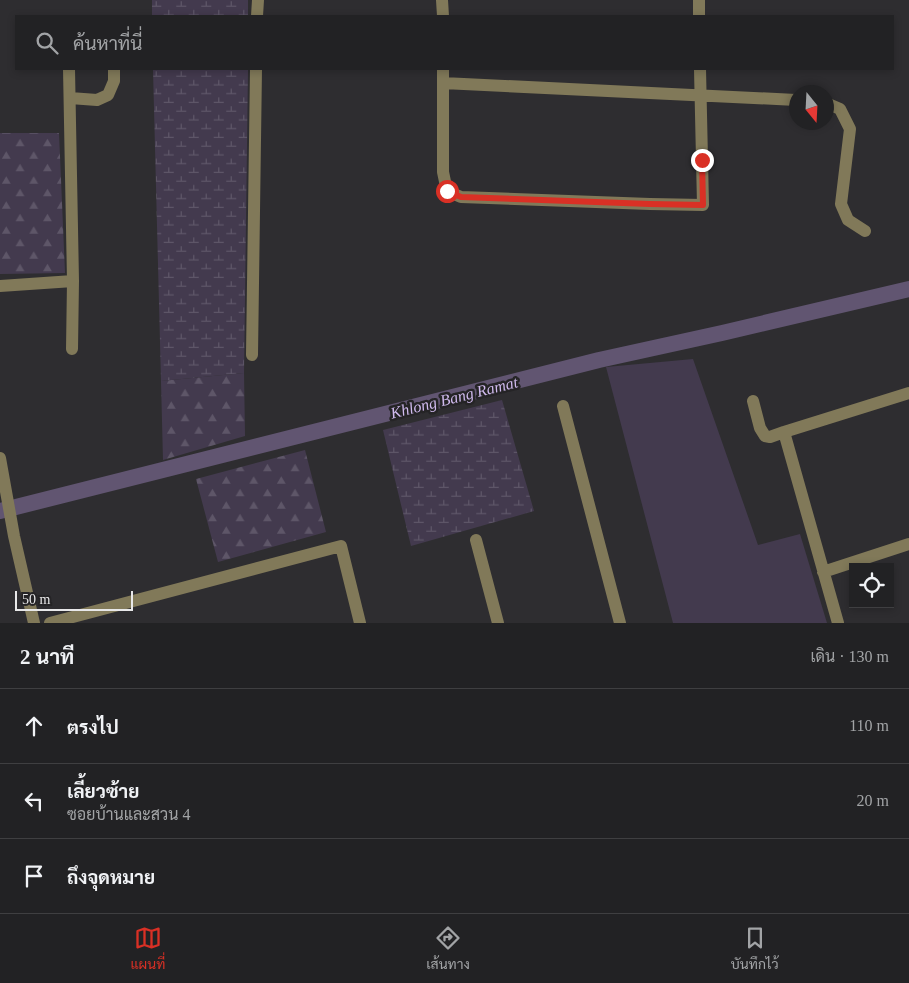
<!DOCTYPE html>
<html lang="th">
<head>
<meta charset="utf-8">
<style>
	:root { --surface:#222224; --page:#2e2f31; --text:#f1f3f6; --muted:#a2a4a6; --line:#3f3f41; --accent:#d93025 }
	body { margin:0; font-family:"Times New Roman",Sarabun,serif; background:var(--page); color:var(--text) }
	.controls { position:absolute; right:15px; bottom:15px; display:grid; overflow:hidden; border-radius:0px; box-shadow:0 2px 8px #0003 }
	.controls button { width:45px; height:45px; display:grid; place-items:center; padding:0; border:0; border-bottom:1px solid var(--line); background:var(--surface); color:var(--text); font:25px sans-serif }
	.compass { position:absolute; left:789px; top:85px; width:45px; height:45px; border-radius:50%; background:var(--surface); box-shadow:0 2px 8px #0003; rotate:162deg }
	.scale { position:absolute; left:15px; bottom:12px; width:118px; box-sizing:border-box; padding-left:5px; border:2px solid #e8e8e9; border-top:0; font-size:14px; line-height:18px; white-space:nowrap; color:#e8e8e9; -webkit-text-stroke:4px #252426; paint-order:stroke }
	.stop { position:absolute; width:15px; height:15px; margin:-11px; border:4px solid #d93025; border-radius:50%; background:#fff }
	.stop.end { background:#d93025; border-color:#fff; box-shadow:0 1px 5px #0008 }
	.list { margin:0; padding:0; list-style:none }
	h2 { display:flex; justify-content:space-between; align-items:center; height:65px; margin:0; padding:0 20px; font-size:21px }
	h2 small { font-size:16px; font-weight:400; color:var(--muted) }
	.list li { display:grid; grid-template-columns:32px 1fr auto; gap:15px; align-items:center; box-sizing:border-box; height:75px; padding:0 20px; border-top:1px solid var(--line) }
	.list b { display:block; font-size:19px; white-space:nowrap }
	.list p { margin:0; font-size:16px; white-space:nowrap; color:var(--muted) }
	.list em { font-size:16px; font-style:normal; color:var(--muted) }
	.icon { flex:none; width:28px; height:28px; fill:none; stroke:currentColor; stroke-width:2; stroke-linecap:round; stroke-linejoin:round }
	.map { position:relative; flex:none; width:909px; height:623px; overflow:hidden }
	.search { position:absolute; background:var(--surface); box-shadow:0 2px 8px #0003; left:15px; right:15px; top:15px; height:55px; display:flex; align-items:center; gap:12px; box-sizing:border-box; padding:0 18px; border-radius:0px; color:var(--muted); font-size:19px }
	.sheet { height:290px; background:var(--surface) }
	nav { display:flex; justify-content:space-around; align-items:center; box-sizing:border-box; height:70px; border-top:1px solid var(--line); background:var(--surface); font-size:14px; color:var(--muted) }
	nav a { display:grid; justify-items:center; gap:2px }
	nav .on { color:var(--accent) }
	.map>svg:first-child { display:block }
</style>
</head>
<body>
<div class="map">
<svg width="909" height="623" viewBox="0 0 909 623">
	<defs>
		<pattern id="forest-firs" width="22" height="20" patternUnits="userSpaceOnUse" patternTransform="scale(1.25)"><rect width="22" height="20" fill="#433a4e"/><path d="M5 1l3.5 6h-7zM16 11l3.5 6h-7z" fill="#5e5668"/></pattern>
		<pattern id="wetland-marsh" width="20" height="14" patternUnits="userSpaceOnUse" patternTransform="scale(1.25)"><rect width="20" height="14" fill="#433a4e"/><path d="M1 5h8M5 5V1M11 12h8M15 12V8" fill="none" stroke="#5e5668"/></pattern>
	</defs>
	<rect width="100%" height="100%" fill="#2e2d30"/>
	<path fill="#433a4e" d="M693,359L758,545L800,534L827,623H673L606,367Z"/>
	<path fill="url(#forest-firs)" d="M0,133H59L65,273L0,274Z
		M244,373L245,436L163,460L161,381Z
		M305,450L326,532L218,562L196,479Z"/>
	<path fill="url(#wetland-marsh)" d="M152,0H248V16H152Z
		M153,69H248L244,373L161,381Z
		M502,400L534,511L411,546L383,430Z"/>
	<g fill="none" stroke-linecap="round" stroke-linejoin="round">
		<path stroke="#615571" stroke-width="16" d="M0,511L599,360L722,333L909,289"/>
		<path stroke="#817959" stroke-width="12" d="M442,0L443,16
			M699,0V16
			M257,16L258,0
			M69,69L73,281L72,349
			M443,69V172L447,191L461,197L650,204L703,205L700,69
			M443,83L796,100
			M70,98L97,100L108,95L114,81V69
			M826,103L840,109L850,129L841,204L848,220L865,231
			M0,286L73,281
			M252,355L256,69
			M753,401L760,428L765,436L770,437L784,432
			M563,406L620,623
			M0,458L14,536L34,623
			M476,540L498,623
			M823,572L909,544
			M50,623L341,546L360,623
			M838,623L784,432L909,393"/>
	</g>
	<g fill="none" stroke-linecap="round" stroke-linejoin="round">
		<path stroke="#d93025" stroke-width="6" d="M447,191L461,197L650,204L703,205L702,160"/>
	</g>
	<g text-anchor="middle" stroke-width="5" stroke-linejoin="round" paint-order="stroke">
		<g font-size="16" font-style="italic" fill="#d1bbef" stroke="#252426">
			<text transform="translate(454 397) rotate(-14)" y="6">Khlong Bang Ramat</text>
		</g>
	</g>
</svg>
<div class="controls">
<button><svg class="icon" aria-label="locate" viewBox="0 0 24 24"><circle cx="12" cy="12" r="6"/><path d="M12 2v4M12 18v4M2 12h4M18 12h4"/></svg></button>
</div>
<svg class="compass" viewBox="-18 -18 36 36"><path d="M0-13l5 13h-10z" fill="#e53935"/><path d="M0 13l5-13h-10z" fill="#a2a4a6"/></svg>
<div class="scale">50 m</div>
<div class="stop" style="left:447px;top:191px"></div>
<div class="stop end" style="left:702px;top:160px"></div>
<div class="search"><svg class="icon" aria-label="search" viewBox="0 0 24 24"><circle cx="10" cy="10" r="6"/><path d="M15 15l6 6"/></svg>ค้นหาที่นี่</div>
</div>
<section class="sheet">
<h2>2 นาที<small>เดิน · 130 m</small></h2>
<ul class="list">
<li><svg class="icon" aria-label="ahead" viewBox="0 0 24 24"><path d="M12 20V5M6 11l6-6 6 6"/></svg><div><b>ตรงไป</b></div><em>110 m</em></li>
<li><svg class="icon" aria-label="left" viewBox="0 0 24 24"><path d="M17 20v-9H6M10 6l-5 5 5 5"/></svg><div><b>เลี้ยวซ้าย</b><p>ซอยบ้านและสวน 4</p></div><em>20 m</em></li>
<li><svg class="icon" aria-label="arrive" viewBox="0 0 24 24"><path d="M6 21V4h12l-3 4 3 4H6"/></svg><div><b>ถึงจุดหมาย</b></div></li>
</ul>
</section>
<nav>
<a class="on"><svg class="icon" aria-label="map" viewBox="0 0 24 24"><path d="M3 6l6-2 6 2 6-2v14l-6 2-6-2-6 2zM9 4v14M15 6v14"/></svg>แผนที่</a>
<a><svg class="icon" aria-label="directions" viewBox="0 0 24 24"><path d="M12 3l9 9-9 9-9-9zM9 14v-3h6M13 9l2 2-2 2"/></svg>เส้นทาง</a>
<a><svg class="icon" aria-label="saved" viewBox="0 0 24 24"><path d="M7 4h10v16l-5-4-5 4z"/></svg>บันทึกไว้</a>
</nav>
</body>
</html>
